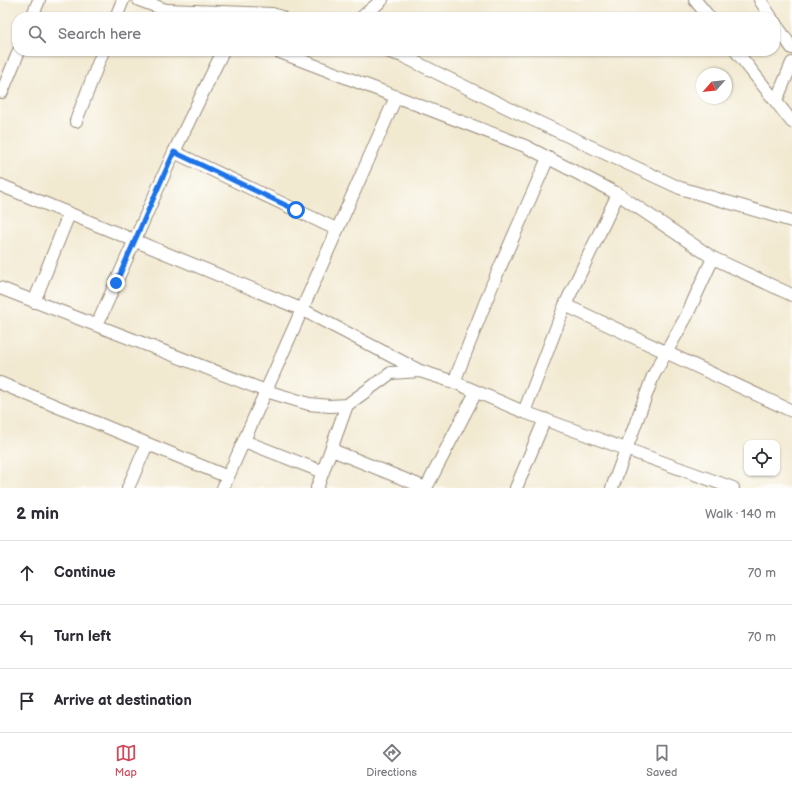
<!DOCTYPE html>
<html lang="en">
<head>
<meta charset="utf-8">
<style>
	:root { --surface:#fff; --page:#f7f7f7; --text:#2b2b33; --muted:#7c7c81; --line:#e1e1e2; --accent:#d1495b }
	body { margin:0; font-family:"Balsamiq Sans",sans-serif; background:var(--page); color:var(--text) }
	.controls { position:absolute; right:12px; bottom:12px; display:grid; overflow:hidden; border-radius:8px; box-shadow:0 1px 3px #0004 }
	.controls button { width:36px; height:36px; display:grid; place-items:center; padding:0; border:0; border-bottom:1px solid var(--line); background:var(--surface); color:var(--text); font:20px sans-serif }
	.compass { position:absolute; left:696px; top:68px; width:36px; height:36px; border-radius:50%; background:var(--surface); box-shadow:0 1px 3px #0004; rotate:243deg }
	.stop { position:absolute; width:12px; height:12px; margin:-9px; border:3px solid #1a73e8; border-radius:50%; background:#fff }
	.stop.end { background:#1a73e8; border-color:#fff; box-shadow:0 1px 4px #0008 }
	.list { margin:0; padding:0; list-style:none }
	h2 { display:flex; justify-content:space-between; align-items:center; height:52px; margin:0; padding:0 16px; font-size:17px }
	h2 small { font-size:13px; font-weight:400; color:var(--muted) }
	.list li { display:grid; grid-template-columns:26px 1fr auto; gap:12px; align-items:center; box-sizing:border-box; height:64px; padding:0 16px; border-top:1px solid var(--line) }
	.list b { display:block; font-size:15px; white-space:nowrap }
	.list em { font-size:13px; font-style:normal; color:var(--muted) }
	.icon { flex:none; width:22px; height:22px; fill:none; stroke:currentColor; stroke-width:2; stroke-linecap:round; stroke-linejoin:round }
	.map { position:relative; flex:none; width:792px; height:488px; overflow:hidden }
	.search { position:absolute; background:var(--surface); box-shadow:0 1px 3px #0004; left:12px; right:12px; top:12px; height:44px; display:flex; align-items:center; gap:10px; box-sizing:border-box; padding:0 14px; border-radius:16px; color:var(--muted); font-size:15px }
	.sheet { height:244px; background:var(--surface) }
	nav { display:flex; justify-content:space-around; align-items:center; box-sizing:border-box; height:56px; border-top:1px solid var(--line); background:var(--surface); font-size:11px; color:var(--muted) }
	nav a { display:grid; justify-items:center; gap:2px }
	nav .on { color:var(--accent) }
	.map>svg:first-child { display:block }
</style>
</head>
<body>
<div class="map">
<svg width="792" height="488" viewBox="0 0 792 488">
	<rect width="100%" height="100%" fill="#fdfcf7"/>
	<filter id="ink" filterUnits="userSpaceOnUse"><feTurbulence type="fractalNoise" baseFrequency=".025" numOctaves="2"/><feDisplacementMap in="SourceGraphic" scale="8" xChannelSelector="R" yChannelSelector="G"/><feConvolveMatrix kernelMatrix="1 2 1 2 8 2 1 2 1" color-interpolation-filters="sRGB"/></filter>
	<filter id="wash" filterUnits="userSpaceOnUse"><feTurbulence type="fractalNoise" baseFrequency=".012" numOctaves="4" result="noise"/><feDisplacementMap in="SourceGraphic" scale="16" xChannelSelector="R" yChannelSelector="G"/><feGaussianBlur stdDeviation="0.9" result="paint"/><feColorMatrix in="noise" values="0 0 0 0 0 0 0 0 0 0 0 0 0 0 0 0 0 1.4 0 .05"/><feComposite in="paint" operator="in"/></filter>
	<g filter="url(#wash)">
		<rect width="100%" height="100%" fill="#f2e9d1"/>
	</g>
	<g filter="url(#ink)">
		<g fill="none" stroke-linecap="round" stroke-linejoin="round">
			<defs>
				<path id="minor" d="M139,0L174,13
					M695,0L709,17
					M760,0L771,17
					M167,10L272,14L281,17
					M32,17L39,0
					M116,17L123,0
					M362,17L382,0
					M775,23L792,48
					M277,51L525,146L618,194L713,258L792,295
					M387,51L403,56L514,111L680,188L792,221
					M736,51L792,122
					M2,92L19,51
					M776,101L792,63
					M76,121L103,51
					M174,152L336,229
					M0,185L301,309L420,371
					M0,288L266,391L309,404L330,406L347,405L391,373L420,371L454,382L524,412L733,488
					M34,302L69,214
					M565,305L792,411
					M97,325L174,152L223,51
					M454,382L493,283L548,158
					M0,383L228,477
					M524,412L565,305L618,194
					M244,441L323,472
					M332,450L426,488
					M128,488L147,444
					M223,488L396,97
					M317,488L347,405
					M426,488L476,392
					M516,488L545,419
					M612,488L653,376L686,317L713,258"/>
			</defs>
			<use href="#minor" stroke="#968a78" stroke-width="14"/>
			<use href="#minor" stroke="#fff" stroke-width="12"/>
		</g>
	</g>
	<g fill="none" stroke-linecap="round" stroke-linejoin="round" filter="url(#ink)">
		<path stroke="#1a73e8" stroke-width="5" d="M116,283L174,152L296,210"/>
	</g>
</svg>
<div class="controls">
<button><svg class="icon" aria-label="locate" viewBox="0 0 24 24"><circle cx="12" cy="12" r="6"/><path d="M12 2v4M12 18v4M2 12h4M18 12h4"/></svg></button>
</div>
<svg class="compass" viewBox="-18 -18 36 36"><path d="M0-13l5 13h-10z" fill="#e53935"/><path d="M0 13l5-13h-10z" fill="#7c7c81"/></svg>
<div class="stop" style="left:296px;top:210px"></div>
<div class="stop end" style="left:116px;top:283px"></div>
<div class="search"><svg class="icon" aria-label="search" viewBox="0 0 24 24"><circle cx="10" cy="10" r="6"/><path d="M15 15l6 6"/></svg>Search here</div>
</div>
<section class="sheet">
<h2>2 min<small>Walk · 140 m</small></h2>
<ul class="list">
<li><svg class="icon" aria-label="ahead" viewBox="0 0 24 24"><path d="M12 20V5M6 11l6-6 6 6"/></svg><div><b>Continue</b></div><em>70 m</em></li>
<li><svg class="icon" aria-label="left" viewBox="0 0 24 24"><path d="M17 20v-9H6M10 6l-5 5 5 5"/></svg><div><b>Turn left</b></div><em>70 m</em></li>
<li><svg class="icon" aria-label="arrive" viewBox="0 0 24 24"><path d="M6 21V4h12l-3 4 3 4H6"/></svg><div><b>Arrive at destination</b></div></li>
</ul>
</section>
<nav>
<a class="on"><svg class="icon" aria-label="map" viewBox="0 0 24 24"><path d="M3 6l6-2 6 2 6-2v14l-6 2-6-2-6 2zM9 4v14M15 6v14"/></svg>Map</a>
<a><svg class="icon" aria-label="directions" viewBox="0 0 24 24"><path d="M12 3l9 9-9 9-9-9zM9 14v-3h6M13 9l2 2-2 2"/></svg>Directions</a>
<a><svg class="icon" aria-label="saved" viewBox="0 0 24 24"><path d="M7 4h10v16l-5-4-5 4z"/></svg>Saved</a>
</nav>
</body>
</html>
